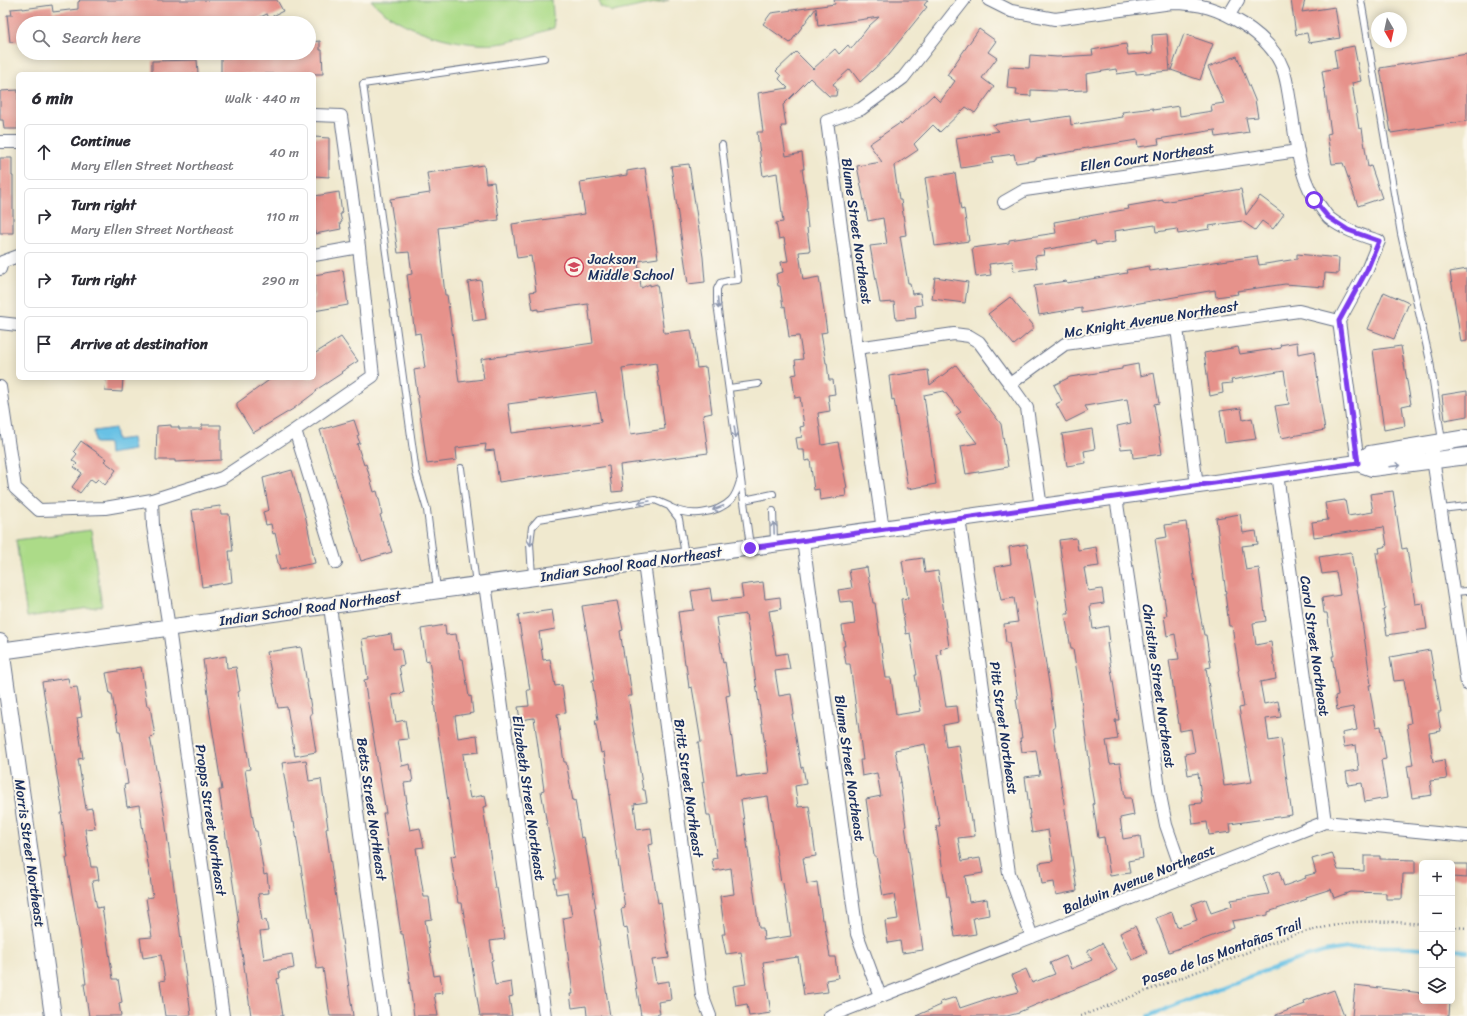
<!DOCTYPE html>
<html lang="en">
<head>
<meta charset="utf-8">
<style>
	:root { --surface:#fff; --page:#f7f7f7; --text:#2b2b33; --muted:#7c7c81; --line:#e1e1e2 }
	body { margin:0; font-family:Sriracha,sans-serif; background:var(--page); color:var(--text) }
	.controls { position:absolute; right:12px; bottom:12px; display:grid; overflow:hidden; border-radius:6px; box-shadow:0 2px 10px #0003 }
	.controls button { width:36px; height:36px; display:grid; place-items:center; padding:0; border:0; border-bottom:1px solid var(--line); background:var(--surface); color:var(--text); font:20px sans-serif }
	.compass { position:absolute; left:1371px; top:12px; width:36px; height:36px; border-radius:50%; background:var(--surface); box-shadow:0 2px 10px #0003; rotate:171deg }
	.stop { position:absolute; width:12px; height:12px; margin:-9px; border:3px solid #7c3aed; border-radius:50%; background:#fff }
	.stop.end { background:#7c3aed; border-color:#fff; box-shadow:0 1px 4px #0008 }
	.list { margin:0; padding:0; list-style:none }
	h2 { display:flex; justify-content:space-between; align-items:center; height:52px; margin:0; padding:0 16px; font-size:17px }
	h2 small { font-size:13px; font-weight:400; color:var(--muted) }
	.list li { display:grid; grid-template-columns:26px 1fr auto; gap:12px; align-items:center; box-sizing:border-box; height:56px; margin:0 8px 8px; padding:0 8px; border:1px solid var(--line); border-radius:6px }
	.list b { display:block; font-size:15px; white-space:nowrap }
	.list p { margin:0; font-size:13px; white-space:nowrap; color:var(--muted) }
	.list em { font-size:13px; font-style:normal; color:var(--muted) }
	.icon { flex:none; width:22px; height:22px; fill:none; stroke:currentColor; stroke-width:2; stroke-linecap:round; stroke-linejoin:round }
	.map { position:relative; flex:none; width:1467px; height:1016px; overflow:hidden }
	.search { position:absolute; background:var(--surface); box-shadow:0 2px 10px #0003; left:16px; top:16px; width:300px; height:44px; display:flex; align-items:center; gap:10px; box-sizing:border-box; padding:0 14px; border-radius:22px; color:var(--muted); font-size:15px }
	.panel { position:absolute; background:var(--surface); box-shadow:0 2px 10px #0003; left:16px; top:72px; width:300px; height:308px; border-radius:6px }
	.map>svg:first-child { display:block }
</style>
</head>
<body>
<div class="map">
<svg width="1467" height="1016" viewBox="0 0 1467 1016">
	<rect width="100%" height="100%" fill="#fbf7ec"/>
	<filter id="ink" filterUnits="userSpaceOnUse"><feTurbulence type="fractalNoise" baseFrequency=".025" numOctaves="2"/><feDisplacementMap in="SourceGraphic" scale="8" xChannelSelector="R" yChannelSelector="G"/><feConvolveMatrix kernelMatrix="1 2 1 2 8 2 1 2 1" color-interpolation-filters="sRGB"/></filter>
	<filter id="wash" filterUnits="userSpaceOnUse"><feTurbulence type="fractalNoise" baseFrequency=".012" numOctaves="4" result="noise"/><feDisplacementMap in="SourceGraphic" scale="16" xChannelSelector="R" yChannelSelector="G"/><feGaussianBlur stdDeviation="0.9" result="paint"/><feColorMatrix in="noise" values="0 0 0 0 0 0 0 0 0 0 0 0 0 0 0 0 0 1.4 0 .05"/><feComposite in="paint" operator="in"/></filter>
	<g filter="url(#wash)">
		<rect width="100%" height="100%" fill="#f0e9cf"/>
		<path fill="#acdb88" stroke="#648573" d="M371,0H552L554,28C537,33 521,40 504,43C466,50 396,30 371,0Z
			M599,0H669L613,12L600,6Z
			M91,530L102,606L27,617L16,540Z"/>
		<path fill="#67c1e5" stroke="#4178a2" d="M115,428L117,440L132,438L134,450L109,454L108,443H95L94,431Z"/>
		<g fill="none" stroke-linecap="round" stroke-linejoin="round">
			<path stroke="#67c1e5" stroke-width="4" d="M1452,950L1467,951
				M1148,1016C1192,999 1237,980 1282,965C1299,959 1316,953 1334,950C1363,945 1393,946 1422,948"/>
		</g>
		<g id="blocks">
			<path fill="#e6928b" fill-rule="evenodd" d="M79,0H277L283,11L269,18L267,14L254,20L235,23H23V41L10,42L7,15H12L11,9L23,8V9L52,5L53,12L78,9V2L80,1Z
				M834,0H928L924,5L927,7L885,59L860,82L850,69L833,84L837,89L836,96H829L810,78L783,105L786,126H781L786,156L802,153L804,169H802L807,200V209H806L808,228H807L810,251L799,252L803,280L819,277L827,332L821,333L826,363H827L829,380H833L835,394L828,395L830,411L818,413L822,445L838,442L847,488H845L846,496L820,500L819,489L814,490L810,460L805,461L804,450H798L796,438L802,437L800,427L804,426L800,397L795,398L792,375L797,374L795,360L803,359L799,336L789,337L785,306L783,307L780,286H778L776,274L783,272L781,262L788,261L784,238L779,239L776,223L783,222L777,173L763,176L757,132H763L758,93L788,88L779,79L781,76L776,71L796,52L813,69L835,49L839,54L848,45L851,49L869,26L879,17L818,26L816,8L790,43L763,24L771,13L835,4Z
				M1291,0H1305L1302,12L1335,7L1340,38L1309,43L1307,33L1296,35Z
				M979,29L996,41L988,52L997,58L982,78L994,87L975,113L966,107L940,132L933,125L914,144L918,150L894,166L899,200H901L906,235L900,236L908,283H910L912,294L920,293L922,305L915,306L916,318L896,320L894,302L880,303L870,246L887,244L883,218L868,221L857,166L882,162L869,144L900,123L901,125L933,95L940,102L955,81L947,75Z
				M1167,34L1170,71L1136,74V71L1117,74L1116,69L1086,74L1087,90L1054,91L1031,90V96L1016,95L1017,89L1007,88L1009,67L1029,68L1030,55L1057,57L1093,55L1092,50L1126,44L1128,55L1153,53L1152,35Z
				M1184,34L1213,44L1200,80L1171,70Z
				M320,41V50H322L323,74H221V58L259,57V53H309V42Z
				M1354,46L1361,81L1352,83L1359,129L1362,128L1368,167L1371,166L1382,198L1358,206L1343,163L1332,164L1327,134L1331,133L1322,71L1337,68L1334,50Z
				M1467,54V121L1391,133L1380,68Z
				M1237,56L1255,100L1258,117L1246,118L1249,132L1216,137L1215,130L1158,139L1159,144L1138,147L1137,140L1075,150V151L1036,158V160L1016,163L1014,154L992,157L993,163L961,168L956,138L999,131L992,125L1030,119V122L1070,116L1071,125L1123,117L1122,112L1153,108V110L1179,106L1180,116L1212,111L1211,105L1224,103L1208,67Z
				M197,60L198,74H152V61Z
				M18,90V129H4L3,120H0V92L1,91Z
				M314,137L329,138V177L314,176Z
				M0,158H12V176H13V233H0Z
				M689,164L703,257L705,282L688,284L671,166Z
				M484,165L486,183L494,182L499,220L438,228L445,295H447L459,382L484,379L481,359L593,343L588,304L538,311V309L533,310L530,292L536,291L531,256L517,258L512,224L585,214L580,182L627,175V171L645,168L658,258L638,261L641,288L650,284V286L657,284L664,333L691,330L697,368L706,367L712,413L703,415L708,453L620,465L623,491L612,492L609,466L499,482L494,450L485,451L486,444L456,448L457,460L427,464L414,370L425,368L420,333L415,334L407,275L412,274L409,252L398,253L390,199L430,193L427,173ZM656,363L665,429L631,434L622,368ZM596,392L601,422L512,433L508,404Z
				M955,173L961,210L964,209L969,241L935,246L925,178Z
				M1241,189L1246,215L1260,196L1284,214L1273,229L1262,221L1255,230L1242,221L1209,226L1210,229L1178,234L1177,229L1156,232L1155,225L1114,231L1115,242L1096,245L1095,241L1043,250L1044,255L1035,256L1037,268L1014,271L1012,261L989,264L991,275L976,277L972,248L1009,243V240L1056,233L1054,222L1129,209L1128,206L1163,200V202Z
				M339,192L342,214H340L342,222L340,223L341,229L315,234L314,200L316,199L315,196Z
				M1297,254L1339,258L1338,274L1325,273L1324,287L1285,284L1237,291L1238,294L1216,297L1215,290L1082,313V308L1039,315L1034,286L1066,281L1067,283L1127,273L1126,270L1149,266L1150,271L1257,256L1259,265L1297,259Z
				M1467,269V341L1461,342L1450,272Z
				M343,270L348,305L314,311V275Z
				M935,277L968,282L965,303L932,299Z
				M481,280L486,319L473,321L468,282Z
				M1384,292L1409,303L1394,339L1368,329Z
				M1010,297L1033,325V329L1014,345L988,314Z
				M341,337L358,361L341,372L342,373L316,390L317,391L293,409L253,433L237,407V403L272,378H314V354Z
				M1297,342L1298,354L1314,351L1318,381H1317L1325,430L1281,438L1275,406L1289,404L1284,371L1231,380L1232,383L1222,384L1223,393L1210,396L1204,353L1238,347L1240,354L1281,348L1280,345Z
				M1401,346L1411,404L1402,406L1405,426L1384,430L1373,350Z
				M1138,364L1140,376L1154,373L1159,403L1154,404L1162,454L1133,458L1132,448L1121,449L1117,426L1131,423L1127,399L1085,406L1088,411L1066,422L1056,404L1062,401L1054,385L1070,377L1122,369V367Z
				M956,365L1001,424L1008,467L966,474L961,446L977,443L956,415L961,412L944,391L924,395L936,484L908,489L894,399L892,400L889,376L928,370L930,385Z
				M106,378H123L122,392L105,391Z
				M1467,391V416L1445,420L1442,395Z
				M1241,408L1243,420L1252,418L1256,439L1225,443L1220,411Z
				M354,420L359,435L357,436L360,443L357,444L364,465L366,464L374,492L377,491L381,507H380L382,514L380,515L392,552L361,561L320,430Z
				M171,425V427H179V429H202V425H221V460L175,462V460H156L157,426Z
				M1092,429L1095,449L1084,451L1086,463L1067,466L1062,434Z
				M81,441L106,459L104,461L116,470L105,485L98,479L95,482L91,479L80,493L72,487L82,473L74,467L77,464L72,460L77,454L74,451Z
				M292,470L306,519L315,563L280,570L276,555L280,554L275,533L273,534L271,524L266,525L263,512L269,510L263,478Z
				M1393,491L1402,549L1407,548L1415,604L1423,603L1427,629L1387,635L1383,610L1385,609L1376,553H1380L1379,548L1387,546L1384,527L1314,537L1312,522L1328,520L1325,503L1345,500L1348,516L1373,512L1370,494Z
				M220,506L221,514H229L233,551H229L232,582L202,587L192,510Z
				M1240,514L1243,533L1256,531L1258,544L1242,546L1246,570L1259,568L1266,621L1253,623L1256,645L1271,642L1276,679L1260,682L1264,704L1278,701L1281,717L1266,719L1269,741L1281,739L1292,815L1230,824L1231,832L1209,835L1207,822L1193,824L1190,804L1202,803L1198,773L1188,775L1185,754L1195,752L1191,729L1180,731L1169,660L1179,659L1175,634L1167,636L1164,616H1167L1155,539L1167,537L1165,525L1186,522L1197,597L1204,635H1206L1211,667L1206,668L1224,786L1252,782L1239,708L1244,707L1238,671L1239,670L1232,626H1229L1225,593H1226L1216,518Z
				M1076,538L1078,550L1096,547L1099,566L1084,568L1088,591L1102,589L1104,603L1090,605L1093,629L1108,626L1110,643H1107L1119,720H1115L1118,739L1106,741L1110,764L1120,763L1125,798H1131L1134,815L1120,818L1123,839L1140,836L1143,858L1128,861L1130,873L1110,876L1104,837L1098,838L1093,804H1094L1088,768L1090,767L1080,691L1073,649H1071L1065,614H1069L1059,540Z
				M1027,544L1050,690L1055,728H1053L1077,891L1056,895L1054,882L1042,884L1039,863L1053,861L1048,830L1032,833L1029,814H1030L1025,777L1040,775L1036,750L1022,752L1020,738H1022L1016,699H1018L1009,643H1006L1004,624L1018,622L1014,598L1001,600L995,567L1011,564L1009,547Z
				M1351,552L1360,607L1371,685H1369L1376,727L1381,726L1386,759L1381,760L1387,798L1365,802L1362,783L1348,785L1346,772L1359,770L1356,745L1344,747L1342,733L1357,730L1353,707L1337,710L1335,696L1338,695L1332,656H1334L1327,613H1324L1322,598L1340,595L1336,572L1322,574L1319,557Z
				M923,558L925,573L938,571L949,647L940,649L941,654L937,655L946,707L957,706L959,722L943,725L946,747L959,745L971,821H973L975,836L958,838L962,861L980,858L983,873L965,876L969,902L987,899L989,915L973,918L976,934L955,937L949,897H947L936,826H940L925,744L895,750L901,782H900L906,826H905L923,950L902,953L900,941L888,943L885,921L898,919L894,894L883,896L876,856H874L866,799L881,796L877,773L862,776L860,760H863L850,664H846L843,646H845L842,626L855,624L852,601L840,602L838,590L852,588L849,570L867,567L873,603H875L886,678H891L896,715L921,711L915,675H917L910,633L906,634L901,599L908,598L902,561Z
				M763,582L765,599L780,597L781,609L769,611L776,655L787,653L790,669L775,671L779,696L791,694L794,714H792L801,768L803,767L806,784L795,786L798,807L809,806L816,856L803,858L807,884L817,882L822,920H824L830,957H835L838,978L826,980L828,992L804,995L798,957L763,962L771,1013L749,1016L747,1004L736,1006L733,986L746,984L741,952L726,954L722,934H725L720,896L734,894L731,868L714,871L712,859L717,858L710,815H707L702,782H704L698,742H701L692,687L689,688L686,664H685L678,612L694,610L691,591L710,588L712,601L743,598L741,585ZM746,614L769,773L745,776V775L737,776L726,696L730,695L725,662L723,663L716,618ZM768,796L781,883H783L791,936L764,940L763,928H759L741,800Z
				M617,601L623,630L620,631L627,675H629L632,696H628L643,790H645L647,802L634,804L637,830L651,828L653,844L648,845L658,903L661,902L669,958L652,960L656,983L669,981L671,1000L658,1002L660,1014L647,1016H641L627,927L624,928L621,909L625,908L614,834L615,833L609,795H610L604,752L601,753L595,720H598L592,680H595L582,606Z
				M552,610L555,629L539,632L543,660L550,659L555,686L562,685L566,713L557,714L564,762H566L573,801L575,800L581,838L584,837L596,908H594L600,946H599L610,1016H587L586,1006L572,1008L570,994H573L563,918L572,916L568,892L556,894L554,879H557L541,791L544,790L534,718L520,720L518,707L529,706L527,690H530L518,615Z
				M445,625L446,635L456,634L460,659H463L469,697L471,696L473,713L455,716L458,738L477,735L479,752L463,754L465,772L470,798L485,795L487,806L483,807L487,833L495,888H497L505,939L490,941L493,960L491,961L495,985L511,982L513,996L509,997L512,1016H480L462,903H458L451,856L456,855L439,741L434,702H435L429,660L426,661L421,629Z
				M391,634L393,649L401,648L404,665L399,666L404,693L392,695L396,722L405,720L408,739L398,740L402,766L410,764L413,782L404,783L407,803H405L410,830L420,828L424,847L416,848L424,897H429L432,919L425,920L434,976L440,975L443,993L434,994L438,1016H414L409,979H410L403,934H401L383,813H386L364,680L368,679L362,639Z
				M301,647L312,714H310L316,752L295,756L287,707L278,708L267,652Z
				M1430,650L1441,712H1438L1441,731L1429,733L1433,762L1444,760L1447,779L1430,781L1432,795L1412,798L1407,766L1413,765L1407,724L1411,723L1404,680L1394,681L1390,657Z
				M226,656L227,668L236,667L240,691L238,692L250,769L245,770L255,831H257L264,875L267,874L269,893L258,894L262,921L266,920L268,931L260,932L264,959L292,954L294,968L279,971L280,978L277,979L283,1016H251L249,1001L238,925L239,924L219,790H222L208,701H209L203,660Z
				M141,667L147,706H150L155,736L150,737L164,812L191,1015L182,1016H165L160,981L165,980L161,955L143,958L140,938L152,937L146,898L153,897L139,805L127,807L124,785L128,784L120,731H118L112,694H110L106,673Z
				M68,678L70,688L77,687L82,717L77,718L83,758L78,759L86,809L92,808L95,828L85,829L91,867H97L99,880L92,881L97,908L102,907L113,979H118L122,1002L119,1003L121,1016H89L84,984H86L81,946L66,858H68L61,813H63L42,682Z
				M306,760L309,781L321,779L328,828L326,829L353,1016H330L323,968L317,969L294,822H292L282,763Z
				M1332,853L1338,870L1364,871V856H1380V859L1415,860V874H1403L1402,899H1386V893L1350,892L1334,898L1331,889L1306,897L1307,899L1268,912V915L1232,921L1234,928L1169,952L1156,918L1172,912L1177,927L1197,920L1192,904L1206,899L1211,913L1232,906L1231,900L1269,894L1263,876L1279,871L1284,886L1306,878L1305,876L1316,873L1312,859Z
				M1452,864H1467V878L1452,877Z
				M1135,926L1147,953L1132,960L1120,933Z
				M1102,943L1117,970L1103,978L1057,996L1019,1012V1013L1007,1016H916L941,1005L940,1002L956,997L960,1008L993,997L994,998L1019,992L1012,975L1026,969L1032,983L1055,974L1050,963L1066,956L1071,969L1092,960L1087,951Z
				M1355,985L1422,993V1001H1450L1449,1016H1352Z
				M1334,990L1344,1016H1276V1015L1305,1004L1304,1001Z"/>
		</g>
	</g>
	<g filter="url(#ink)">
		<use href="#blocks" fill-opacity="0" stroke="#667086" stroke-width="1"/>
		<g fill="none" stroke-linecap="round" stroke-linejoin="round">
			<defs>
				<path id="lane" d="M1361,0L1401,234L1430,361L1442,441
					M722,145L738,280L728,281L720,283L717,289V303L750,546
					M729,388L758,384
					M461,468L476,584
					M744,500L773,494
					M672,508C689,517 717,514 731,500C736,495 738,488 740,481
					M1441,509L1467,506
					M773,511L774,543
					M532,577L530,543L532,527L539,519L655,500L669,506L679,519L685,555
					M437,589L427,510L416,473L363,84L544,58
					M1454,592L1467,591"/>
				<path id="street" d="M989,0L1011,11L1055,19L1172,3C1200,3 1219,9 1243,24C1260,35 1276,50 1283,69C1287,80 1288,91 1290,102C1296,136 1297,178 1320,206C1323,210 1326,215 1329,218C1344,230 1361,235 1379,241L1367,270L1339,321L1358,463
					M1229,15L1238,0
					M0,142H18
					M1004,202L1025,190L1298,151
					M314,255L359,247
					M0,269L2,262L18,256
					M0,323L18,325
					M1177,328L1197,486
					M857,348L954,334L969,336L979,342L1010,384L1065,344L1299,311L1339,321
					M1010,384L1027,408L1041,508
					M0,387L15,488L39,510L105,508L152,500
					M295,430L336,563
					M1432,452L1467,684
					M1277,474L1325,822
					M1116,497L1160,795L1166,825L1184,877
					M959,518L1009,873L1032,937
					M883,530L857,348L827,121L861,109L903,78L964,0
					M803,540L857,934L880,996
					M644,563L702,995L710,1016
					M485,584L545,1016
					M330,606L384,1016
					M223,1016L169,628L153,526L152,500L222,478L295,430L373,376L359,247L341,116L314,115
					M830,1016L1325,822L1467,836"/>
				<path id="secondary" d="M1358,463L1370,454L1467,438
					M0,642L53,1016
					M0,651L1358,463L1372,468L1467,456"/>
			</defs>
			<use href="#lane" stroke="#667086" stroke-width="8"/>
			<use href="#street" stroke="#667086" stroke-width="14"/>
			<use href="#secondary" stroke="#667086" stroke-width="18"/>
			<path stroke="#667086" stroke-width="2.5" stroke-dasharray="1 3" stroke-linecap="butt" d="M1452,927L1467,928
				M1081,1016L1295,934C1315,930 1336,924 1356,922C1378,921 1400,922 1422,924"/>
			<use href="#lane" stroke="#fff" stroke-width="6"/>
			<use href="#street" stroke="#fff" stroke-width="12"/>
			<use href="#secondary" stroke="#fff" stroke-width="16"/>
		</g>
		<defs><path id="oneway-shaft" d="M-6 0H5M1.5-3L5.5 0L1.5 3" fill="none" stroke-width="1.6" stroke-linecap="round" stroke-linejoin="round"/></defs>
		<g stroke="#8d97ae">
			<use href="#oneway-shaft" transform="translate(718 303) rotate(86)"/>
			<use href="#oneway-shaft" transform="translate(735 432) rotate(82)"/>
			<use href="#oneway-shaft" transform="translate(1395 466) rotate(-7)"/>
			<use href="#oneway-shaft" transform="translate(644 502) rotate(171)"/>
			<use href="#oneway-shaft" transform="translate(718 508) rotate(159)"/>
			<use href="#oneway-shaft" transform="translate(774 528) rotate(-92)"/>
			<use href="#oneway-shaft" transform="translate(531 540) rotate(95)"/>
		</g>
	</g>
	<g fill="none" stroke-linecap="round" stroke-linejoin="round" filter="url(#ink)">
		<path stroke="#7c3aed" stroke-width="5" d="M750,548L1358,463L1339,321L1367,270L1379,241L1348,230L1328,217L1314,200"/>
	</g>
	<defs>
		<symbol id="school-ring" viewBox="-11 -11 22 22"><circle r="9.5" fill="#fbf7ec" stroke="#d1495b" stroke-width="1.5"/><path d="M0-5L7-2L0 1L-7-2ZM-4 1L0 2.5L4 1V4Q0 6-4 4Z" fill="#d1495b"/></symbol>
	</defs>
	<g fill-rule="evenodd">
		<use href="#school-ring" x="563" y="256" width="22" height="22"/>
	</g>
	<g text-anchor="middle" stroke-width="4" stroke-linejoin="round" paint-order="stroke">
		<g font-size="14" fill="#1b2f5e" stroke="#fbf7ec">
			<text transform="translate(1147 157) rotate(-8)" y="5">Ellen Court Northeast</text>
			<text transform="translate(857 231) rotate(82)" y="5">Blume Street Northeast</text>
			<text transform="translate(1151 319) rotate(-9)" y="5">Mc Knight Avenue Northeast</text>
			<text transform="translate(631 564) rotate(-8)" y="5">Indian School Road Northeast</text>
			<text transform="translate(310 608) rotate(-8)" y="5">Indian School Road Northeast</text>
			<text transform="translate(1315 646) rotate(82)" y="5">Carol Street Northeast</text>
			<text transform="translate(1159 686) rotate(82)" y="5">Christine Street Northeast</text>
			<text transform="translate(1004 728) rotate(82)" y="5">Pitt Street Northeast</text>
			<text transform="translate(850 768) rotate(82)" y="5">Blume Street Northeast</text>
			<text transform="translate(689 788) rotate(82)" y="5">Britt Street Northeast</text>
			<text transform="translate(529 798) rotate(82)" y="5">Elizabeth Street Northeast</text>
			<text transform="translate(372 809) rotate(82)" y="5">Betts Street Northeast</text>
			<text transform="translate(211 820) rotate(82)" y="5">Propps Street Northeast</text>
			<text transform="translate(30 853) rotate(82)" y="5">Morris Street Northeast</text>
			<text transform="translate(1139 879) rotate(-22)" y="5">Baldwin Avenue Northeast</text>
			<text transform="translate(1222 952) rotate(-20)" y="5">Paseo de las Montañas Trail</text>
		</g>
		<g font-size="14" fill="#1b2f5e" stroke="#fbf7ec" text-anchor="start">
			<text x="588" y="264">Jackson<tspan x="588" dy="16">Middle School</tspan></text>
		</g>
	</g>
</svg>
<div class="controls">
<button>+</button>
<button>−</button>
<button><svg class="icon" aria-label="locate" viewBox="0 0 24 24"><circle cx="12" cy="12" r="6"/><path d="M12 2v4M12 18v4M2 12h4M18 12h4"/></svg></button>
<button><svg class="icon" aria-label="layers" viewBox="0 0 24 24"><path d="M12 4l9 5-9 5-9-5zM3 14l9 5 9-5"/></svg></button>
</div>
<svg class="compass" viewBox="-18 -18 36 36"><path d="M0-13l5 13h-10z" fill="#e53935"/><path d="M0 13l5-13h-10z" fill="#7c7c81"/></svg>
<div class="stop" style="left:1314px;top:200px"></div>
<div class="stop end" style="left:750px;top:548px"></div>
<div class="search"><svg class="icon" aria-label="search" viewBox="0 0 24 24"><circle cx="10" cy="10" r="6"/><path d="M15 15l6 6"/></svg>Search here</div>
<section class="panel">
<h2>6 min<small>Walk · 440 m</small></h2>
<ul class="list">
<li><svg class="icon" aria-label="ahead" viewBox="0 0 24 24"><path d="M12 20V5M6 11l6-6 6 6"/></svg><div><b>Continue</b><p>Mary Ellen Street Northeast</p></div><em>40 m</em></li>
<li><svg class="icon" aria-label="right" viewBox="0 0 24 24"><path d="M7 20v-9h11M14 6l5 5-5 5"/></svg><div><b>Turn right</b><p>Mary Ellen Street Northeast</p></div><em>110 m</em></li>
<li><svg class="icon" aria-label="right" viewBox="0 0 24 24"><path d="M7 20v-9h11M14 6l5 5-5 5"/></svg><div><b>Turn right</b></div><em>290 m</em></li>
<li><svg class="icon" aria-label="arrive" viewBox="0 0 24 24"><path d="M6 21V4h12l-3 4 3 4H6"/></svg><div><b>Arrive at destination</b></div></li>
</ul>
</section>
</div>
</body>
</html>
